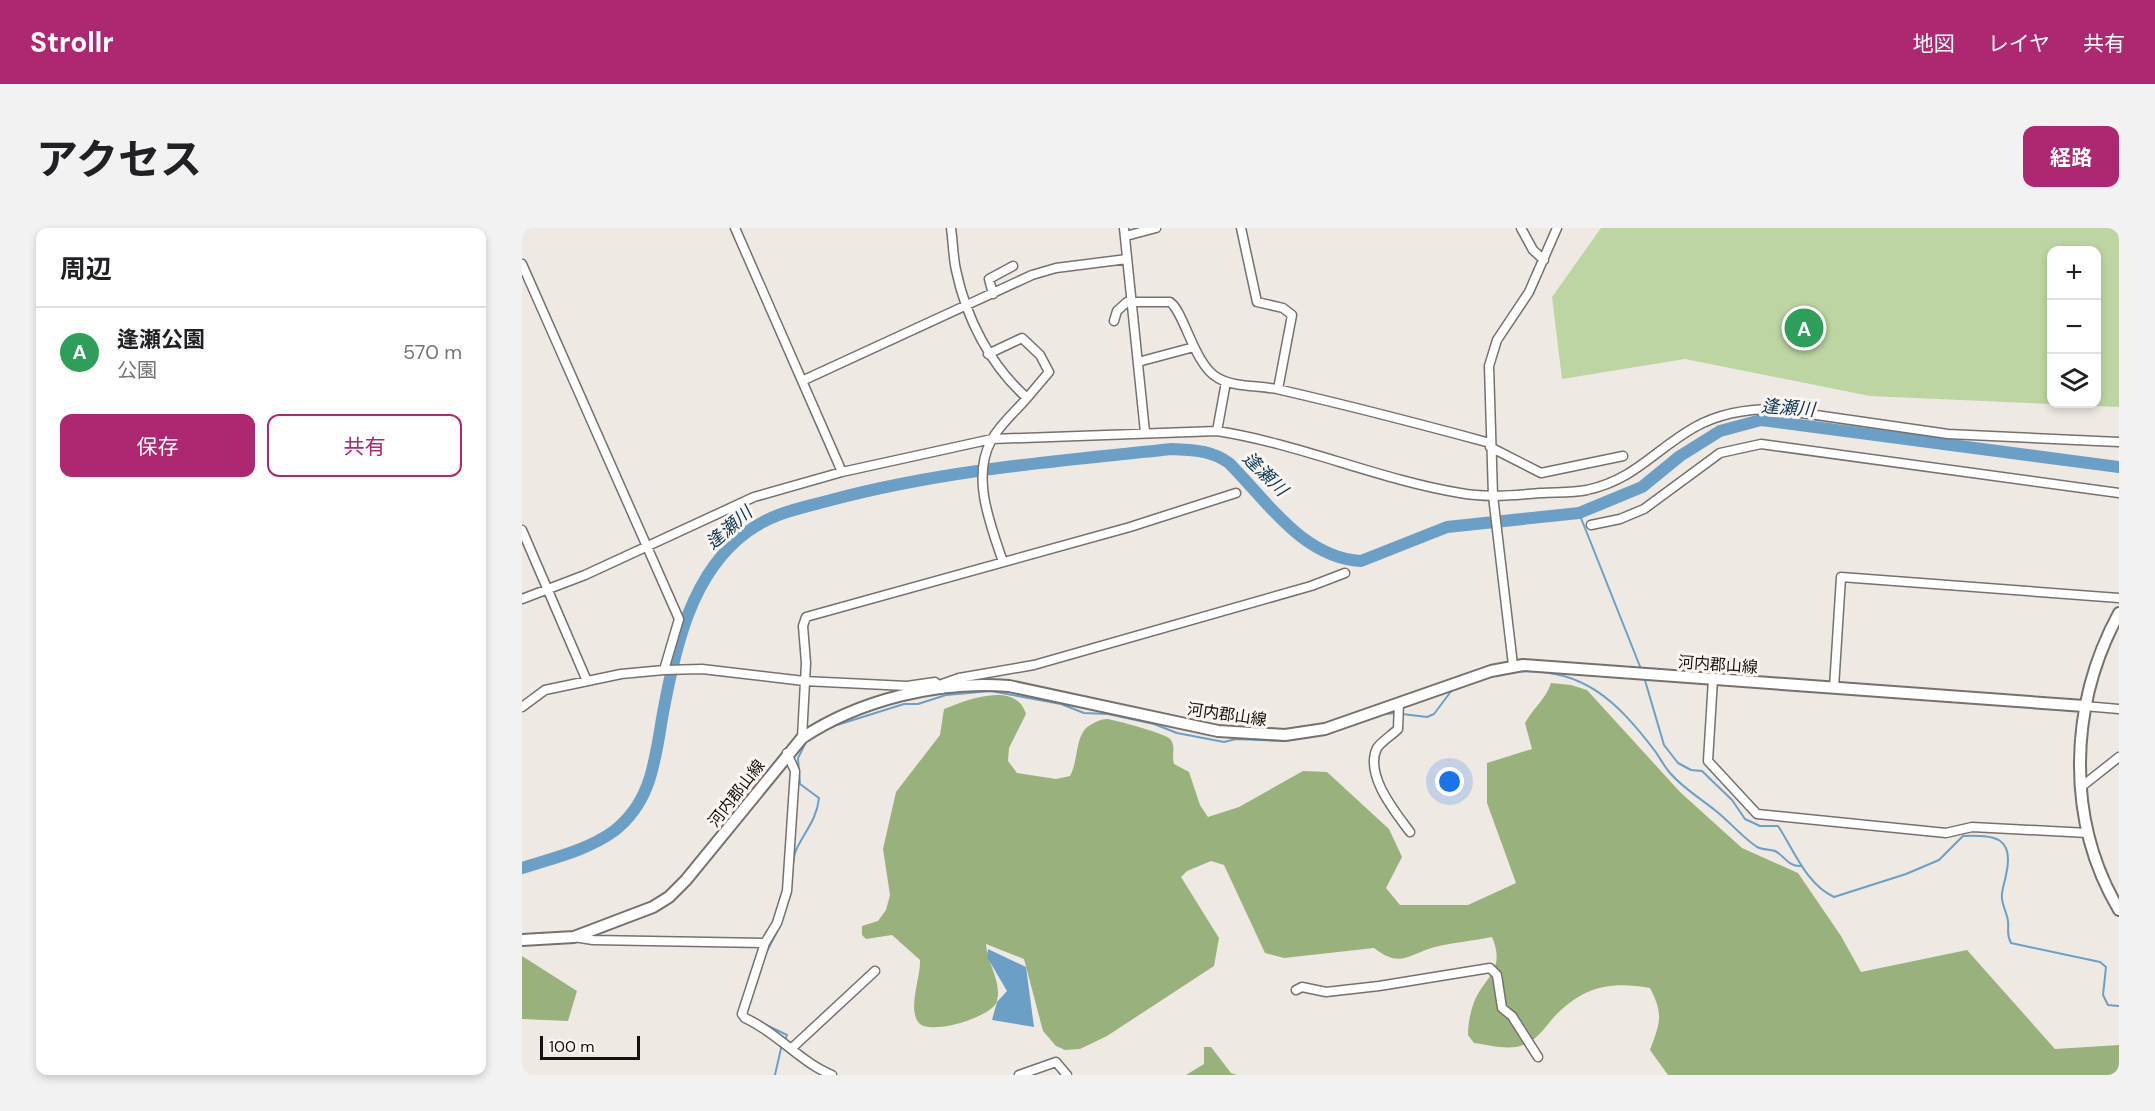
<!DOCTYPE html>
<html lang="ja">
<head>
<meta charset="utf-8">
<style>
	:root { --surface:#fff; --page:#f2f2f2; --text:#202124; --muted:#757577; --line:#e0e0e0; --accent:#ad2870 }
	body { margin:0; font-family:"DM Sans","Noto Sans JP",sans-serif; background:var(--page); color:var(--text) }
	.controls { position:absolute; right:18px; top:18px; display:grid; overflow:hidden; border-radius:12px; box-shadow:0 3px 9px #0003 }
	.controls button { width:54px; height:54px; display:grid; place-items:center; padding:0; border:0; border-bottom:2px solid var(--line); background:var(--surface); color:var(--text); font:30px sans-serif }
	.scale { position:absolute; left:18px; bottom:15px; width:100px; box-sizing:border-box; padding-left:6px; border:3px solid #141210; border-top:0; font-size:16px; line-height:21px; white-space:nowrap; color:#141210; -webkit-text-stroke:4px #fcf6f2; paint-order:stroke }
	.you { position:absolute; left:928px; top:554px; width:21px; height:21px; margin:-15px; border:4px solid #fff; border-radius:50%; background:#1a73e8; box-shadow:0 0 0 9px #1a73e833 }
	.badge { display:grid; place-items:center; width:39px; height:39px; border-radius:50%; background:var(--accent); color:#fff; font-size:20px; font-weight:700 }
	.pin { position:absolute; translate:-50% -50%; border:3px solid #fff; box-shadow:0 2px 6px #0006 }
	.list { margin:0; padding:0; list-style:none }
	h2 { display:flex; justify-content:space-between; align-items:center; height:78px; margin:0; padding:0 24px; font-size:26px }
	h2 small { font-size:20px; font-weight:400; color:var(--muted) }
	.list li { display:grid; grid-template-columns:39px 1fr auto; gap:18px; align-items:center; box-sizing:border-box; height:90px; padding:0 24px; border-top:2px solid var(--line) }
	.list b { display:block; font-size:22px; white-space:nowrap }
	.list p { margin:0; font-size:20px; white-space:nowrap; color:var(--muted) }
	.list em { font-size:20px; font-style:normal; color:var(--muted) }
	.actions { display:flex; gap:12px; padding:18px 24px }
	.actions a { flex:1; padding:14px 0; border:2px solid var(--accent); border-radius:12px; text-align:center; font-size:21px; color:var(--accent) }
	.actions .main { background:var(--accent); color:#fff }
	.icon { flex:none; width:33px; height:33px; fill:none; stroke:currentColor; stroke-width:2; stroke-linecap:round; stroke-linejoin:round }
	.map { position:relative; flex:none; width:1597px; height:847px; overflow:hidden; border-radius:12px }
	header { display:flex; align-items:center; gap:36px; box-sizing:border-box; height:84px; padding:0 30px; background:var(--accent); color:#fff }
	header strong { font-size:28px }
	nav { display:flex; gap:33px; margin-inline-start:auto; font-size:21px }
	.intro { display:flex; align-items:center; justify-content:space-between; box-sizing:border-box; height:144px; padding:0 36px }
	h1 { margin:0; font-size:42px }
	.button { padding:15px 27px; border-radius:12px; background:var(--accent); color:#fff; font-size:21px; font-weight:700 }
	main { display:flex; gap:36px; padding:0 36px }
	aside { flex:1; background:var(--surface); border-radius:12px; box-shadow:0 3px 9px #0003 }
	.map>svg:first-child { display:block }
</style>
</head>
<body>
<header>
<strong>Strollr</strong>
<nav><a>地図</a><a>レイヤ</a><a>共有</a></nav>
</header>
<div class="intro"><h1>アクセス</h1><a class="button">経路</a></div>
<main>
<aside>
<h2>周辺<small></small></h2>
<ul class="list">
<li><span class="badge" style="background:#2e9e5b">A</span><div><b>逢瀬公園</b><p>公園</p></div><em>570 m</em></li>
</ul>
<div class="actions"><a class="main">保存</a><a>共有</a></div>
</aside>
<div class="map">
<svg width="1597" height="847" viewBox="0 0 1597 847">
	<rect width="100%" height="100%" fill="#efe9e4"/>
	<path fill="#bdd5a3" fill-rule="evenodd" d="M1079,0H1597V179L1348,168L1163,131L1040,151L1030,69ZM1530,22H1574V176H1530Z"/>
	<path fill="#99b27d" d="M1029,455L1049,457L1065,462L1158,564L1220,620L1276,645L1319,708L1339,744L1445,722L1533,821L1597,817V847H1146L1128,822C1138,795 1142,787 1128,760C1087,753 1061,759 1032,789C1025,797 1016,810 1006,815C990,824 969,817 952,815L946,807C946,796 948,785 952,774C963,748 984,742 970,709C952,713 932,714 913,719C886,726 879,741 852,720L762,730L743,725L702,637L689,633L665,643L659,649L697,710L692,738L585,808L558,821L543,822L534,818L521,803L502,731L464,716C465,736 480,753 475,773C471,789 408,808 397,795C385,781 399,749 398,732L370,707L344,711L340,707V698L356,693L364,682L368,667L361,621L374,564L418,507L422,481C444,472 494,452 504,486L487,520L486,533L495,545L534,551L548,548C556,534 553,512 564,500C569,496 578,491 585,491C594,492 640,505 647,510C655,517 649,527 652,536L667,544L678,577L686,589L717,579L781,543L805,544L867,601L880,629L864,660L878,677H946L994,655L965,575V535L1010,521L1003,495C1011,480 1024,471 1029,455Z
		M0,728L55,763L46,793L0,791Z
		M682,819H689L709,845L715,847H664L682,836Z"/>
	<path fill="#6c9fc5" d="M466,721L504,739L512,799L470,792L475,774L485,763L465,729Z"/>
	<g fill="none" stroke-linecap="round" stroke-linejoin="round">
		<path stroke="#6c9fc5" stroke-width="2" d="M1057,285L1119,441
			M990,444C1059,437 1095,473 1133,523C1138,530 1142,538 1148,545C1162,561 1178,570 1194,583C1208,594 1220,609 1235,619C1241,622 1247,621 1253,623C1263,628 1266,639 1279,638
			M1122,449L1142,517L1156,535L1169,542L1180,543L1210,572L1223,591L1238,598H1256C1272,622 1284,656 1312,669L1384,646L1417,632L1441,608C1472,607 1493,608 1484,647C1483,654 1479,663 1480,670C1480,677 1485,685 1486,693C1487,702 1484,706 1489,715L1578,734L1584,739L1581,767L1586,777L1597,778
			M955,453L978,446
			M862,486L875,485
			M880,486L905,489L912,486L930,462
			M315,497L382,476H396L424,467L469,463L539,476L562,485L586,486L632,496L655,505L702,514L714,511L762,513L788,509
			M270,645C271,638 271,629 274,622C283,603 295,591 297,570L278,556L276,530L284,514
			M231,764L244,725L257,700
			M240,795L265,807L263,812
			M253,847L260,816"/>
		<path stroke="#6c9fc5" stroke-width="12" d="M0,640C31,630 66,622 92,603C131,573 133,529 141,485C153,420 169,345 225,304C250,285 279,280 309,272C421,242 536,233 650,221C672,222 689,222 707,235C745,273 781,330 839,333L925,299L1057,285L1120,259L1158,228L1198,203L1239,192L1597,239"/>
		<defs>
			<path id="minor" d="M213,0L320,244
				M429,0C431,14 431,28 434,42C444,90 468,137 505,170C493,184 477,197 469,213C449,250 469,298 481,334
				M602,0L623,204
				M719,0L735,74L761,80L770,87L756,161
				M999,0L1011,22L1022,32
				M604,8L634,0
				M0,36L157,391L142,442
				M471,66L467,51L491,38
				M592,93L595,83L605,74H648C662,83 672,137 696,150C713,160 739,157 759,162C829,178 898,196 968,215
				M466,126L500,110L518,127L527,144L505,170
				M616,134L672,119
				M282,152L510,47L534,40L605,31
				M695,203L704,154
				M968,219L1019,245L1101,228
				M1069,297L1098,291L1122,281L1198,225L1239,216L1597,265
				M0,302L65,453
				M0,371L63,347L232,269L320,244L470,211L695,203C778,216 855,251 938,265C965,270 992,267 1019,265C1034,264 1050,265 1065,262C1114,251 1132,222 1173,199C1198,185 1224,181 1252,181L1426,206L1597,214
				M991,437L971,268L967,138L975,112L1007,64L1035,0
				M1191,451L1186,533L1235,586L1424,605L1450,599L1566,605
				M417,457L437,450L512,437L789,358L823,345
				M1312,460L1319,349L1597,370
				M877,475L876,501C870,507 859,514 855,520C842,547 874,585 888,604
				M1562,478L1597,481
				M0,479L23,462L99,446L142,442L180,441L282,453L385,458L413,454L420,461
				M280,510L284,435L281,398L284,389L608,299L714,265
				M265,525L273,543L265,663L255,695L243,715L220,786L223,790C256,805 278,834 310,847
				M1559,559L1597,529
				M52,709L71,712L243,715
				M774,762L780,759L804,764L857,758L968,740L975,747L980,780L990,788L1016,829
				M270,820L353,743
				M497,847L534,834L545,847"/>
			<path id="major" d="M1597,385C1547,477 1543,591 1597,682
				M0,712L52,709L131,679L147,669L164,652L280,510C337,472 418,452 487,458L696,503L763,507L803,501L969,443L1001,437L1562,478"/>
		</defs>
		<use href="#minor" stroke="#76716d" stroke-width="11"/>
		<use href="#major" stroke="#76716d" stroke-width="14"/>
		<use href="#minor" stroke="#fff" stroke-width="8"/>
		<use href="#major" stroke="#fff" stroke-width="10"/>
	</g>
	<g text-anchor="middle" stroke-width="6" stroke-linejoin="round" paint-order="stroke">
		<g font-size="16" fill="#141210" stroke="#fcf6f2">
			<text transform="translate(1196 436) rotate(4)" y="6">河内郡山線</text>
			<text transform="translate(705 486) rotate(8)" y="6">河内郡山線</text>
			<text transform="translate(214 565) rotate(-52)" y="6">河内郡山線</text>
		</g>
		<g font-size="18" font-style="italic" fill="#0d3751" stroke="#fcf6f2">
			<text transform="translate(1266 180) rotate(4)" y="6">逢瀬川</text>
			<text transform="translate(743 246) rotate(44)" y="6">逢瀬川</text>
			<text transform="translate(207 300) rotate(-41)" y="6">逢瀬川</text>
		</g>
	</g>
</svg>
<div class="controls">
<button>+</button>
<button>−</button>
<button><svg class="icon" aria-label="layers" viewBox="0 0 24 24"><path d="M12 4l9 5-9 5-9-5zM3 14l9 5 9-5"/></svg></button>
</div>
<div class="scale">100 m</div>
<div class="you"></div>
<div class="pin badge" style="left:1282px;top:100px;background:#2e9e5b">A</div>
</div>
</main>
</body>
</html>
